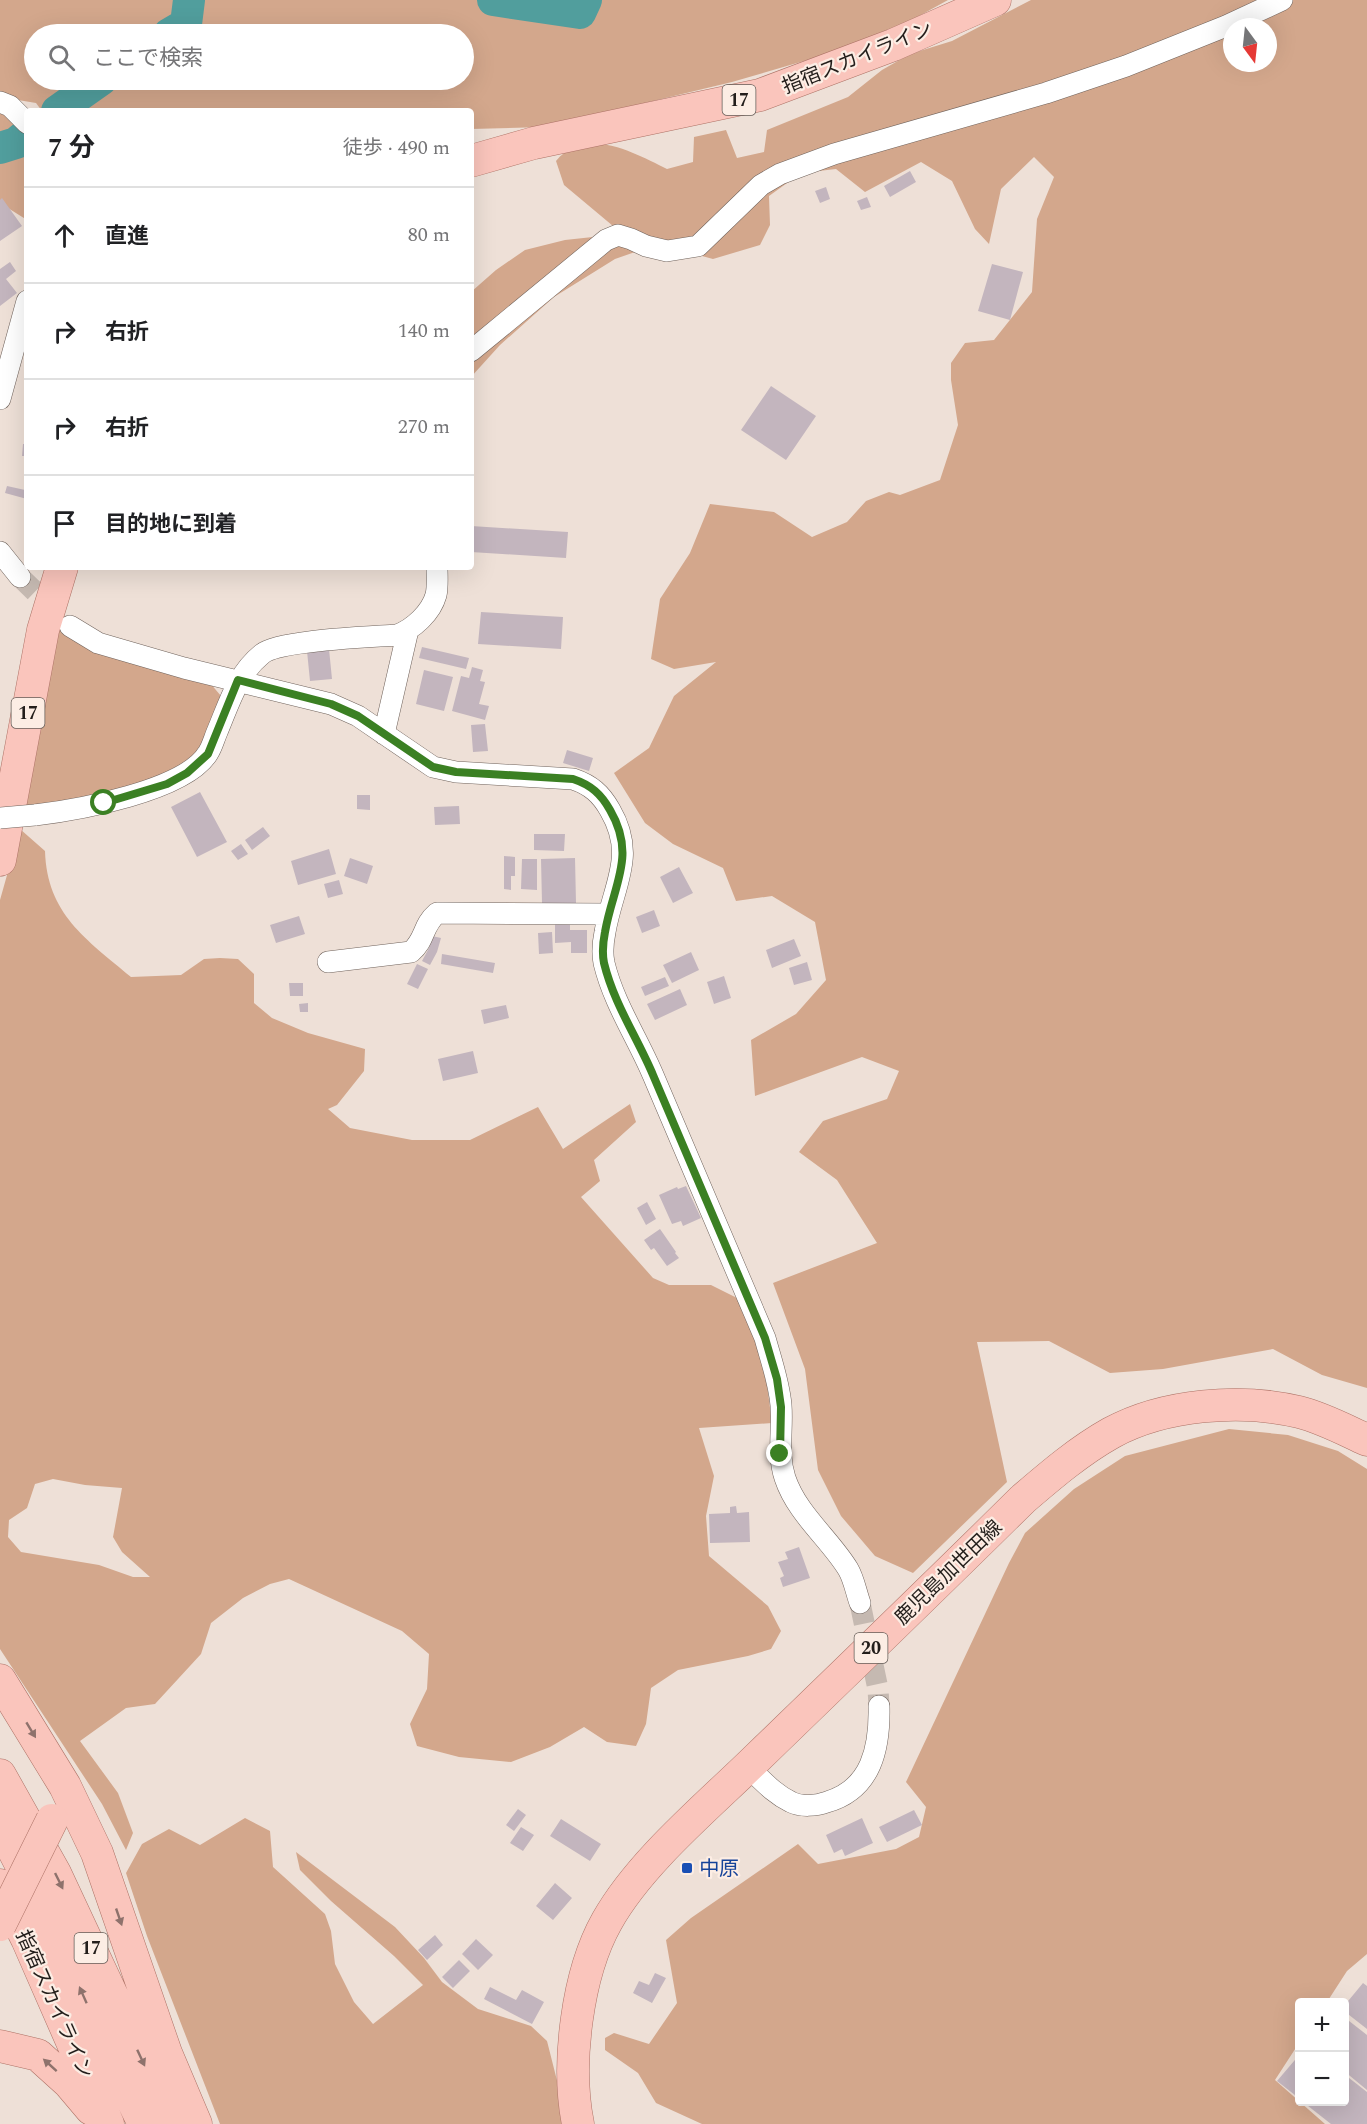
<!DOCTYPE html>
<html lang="ja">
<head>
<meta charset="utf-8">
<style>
	:root { --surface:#fff; --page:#f2f2f2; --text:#202124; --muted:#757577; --line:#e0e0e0 }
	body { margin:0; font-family:Spectral,"Noto Sans JP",serif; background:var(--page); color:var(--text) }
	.controls { position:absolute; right:18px; bottom:18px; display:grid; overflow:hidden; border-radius:6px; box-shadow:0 6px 24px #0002 }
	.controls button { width:54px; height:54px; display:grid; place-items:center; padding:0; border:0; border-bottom:2px solid var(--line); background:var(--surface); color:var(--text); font:30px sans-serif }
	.compass { position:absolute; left:1223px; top:18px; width:54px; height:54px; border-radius:50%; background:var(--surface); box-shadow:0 6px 24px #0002; rotate:165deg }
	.stop { position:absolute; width:18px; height:18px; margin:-14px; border:4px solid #3b8023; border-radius:50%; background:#fff }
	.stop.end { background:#3b8023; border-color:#fff; box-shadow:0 2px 6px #0008 }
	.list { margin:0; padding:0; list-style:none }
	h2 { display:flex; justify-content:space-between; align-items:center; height:78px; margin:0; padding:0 24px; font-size:26px }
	h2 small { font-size:20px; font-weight:400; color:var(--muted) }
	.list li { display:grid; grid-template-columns:39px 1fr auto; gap:18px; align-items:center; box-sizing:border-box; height:96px; padding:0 24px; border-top:2px solid var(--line) }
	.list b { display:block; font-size:22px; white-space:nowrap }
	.list em { font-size:20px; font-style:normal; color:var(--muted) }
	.icon { flex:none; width:33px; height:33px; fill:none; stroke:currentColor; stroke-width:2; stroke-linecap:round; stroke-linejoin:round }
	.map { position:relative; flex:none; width:1367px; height:2124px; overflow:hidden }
	.search { position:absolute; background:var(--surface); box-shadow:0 6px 24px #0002; left:24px; top:24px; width:450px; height:66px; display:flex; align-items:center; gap:15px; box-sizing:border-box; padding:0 21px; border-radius:33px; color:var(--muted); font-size:22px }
	.panel { position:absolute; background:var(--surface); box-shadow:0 6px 24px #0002; left:24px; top:108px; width:450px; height:462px; border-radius:6px }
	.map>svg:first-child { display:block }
</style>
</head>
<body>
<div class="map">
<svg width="1367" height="2124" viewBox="0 0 1367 2124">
	<rect width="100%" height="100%" fill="#eee0d7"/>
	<path fill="#d3a78c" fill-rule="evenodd" d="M0,0H948L910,21L821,56L732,82L545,127L471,129V111H42L36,103L0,97ZM34,34H464V80H34Z
		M1031,0H1367V1388L1322,1375L1273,1349L1163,1369L1110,1373L1049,1341L977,1342L1007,1482L913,1573L875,1556L841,1516L818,1470L805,1369L773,1283L877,1243L837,1180L799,1152L823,1121L887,1099L899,1071L862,1057L755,1096L751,1040L796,1014L826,980L815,922L772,896L736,901L723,868L673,844L645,823L614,773L649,748L674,696L716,662L674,669L651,659L660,599L690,553L710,504L774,512L812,537L847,522L866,501L889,492L900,495L940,480L958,425L951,380V363L965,343L994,340L1032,292L1037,219L1054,177L1034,157L1001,189L989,244L975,229L952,181L921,162L865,192L836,169L801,173L769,196L770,225L760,245L713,259L658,244L615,259L554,297L500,345L471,377V292L496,270L525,250L565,240L602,236L613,226L564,185L556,161C585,125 635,153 667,169L693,162L694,137L726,130L737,158L764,152L767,130L848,97L882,70L910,54L952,41ZM1232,27H1268V63H1232Z
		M0,109L27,123V220L0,203Z
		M58,627L91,649L210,683L221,696L203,755L165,778L23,812Z
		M20,829L45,851C47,914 86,939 131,977L181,975L204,959L220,958L238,959L254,974V1003L272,1018L308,1033L365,1049L364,1071L337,1105L328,1109L350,1128L412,1140H470L538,1107L563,1149L630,1104L636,1122L594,1160L600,1181L581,1197L653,1278L669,1285H711L741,1300L765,1369L772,1423L699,1428L714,1476L706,1516L709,1556L768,1606L781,1631L771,1649L748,1656L678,1670L651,1688L646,1724L636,1746L607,1742L584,1727L550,1747L511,1762L459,1757L417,1746L410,1724L427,1689L429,1654L402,1631L289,1579L270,1584L243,1598L211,1623L201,1654L155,1704L126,1708L80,1741L118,1793L133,1833L126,1850L102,1804L0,1649V900ZM53,1479L85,1485L122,1488L113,1537L122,1552L150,1577H133L99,1565L21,1552L8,1537L9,1520L27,1508L35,1484Z
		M1229,1429L1288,1435L1338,1451L1367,1469V1954L1347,1971L1327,2002H1300L1299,2043L1275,2080L1325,2124H702L656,2103L638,2073L605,2050V2038L614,2033L649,2044L677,2003L666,1940L691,1918L798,1844L818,1864L896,1849L919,1837L926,1807L906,1782L1009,1563L1025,1533L1074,1489L1125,1456Z
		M245,1818L270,1831L273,1867L325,1914L331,1931L335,1964L354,2002L373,2024L423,1985L394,1956L331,1901L300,1870L296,1852L395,1927L424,1958L442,1982L478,2009L531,2026L547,2041L568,2124H220L147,1936L126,1873L142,1844L169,1829L200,1845Z"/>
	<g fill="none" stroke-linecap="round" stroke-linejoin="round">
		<path stroke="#519e9d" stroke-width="32" d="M493,0L580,13L586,0
			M169,34L186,24L189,0
			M57,111L101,80
			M0,148L16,143L27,134"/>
	</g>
	<path fill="#c3b5be" d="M910,171L916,182L890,197L884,186Z
		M826,187L830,199L820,203L815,191Z
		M867,197L871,207L861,210L857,201Z
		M2,198L22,226L0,241V200Z
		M10,262L16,271L6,279L17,293L0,306V269Z
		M992,264L1023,272L1010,320L978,311Z
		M771,386L816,416L786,460L741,430Z
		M23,444H27V456H22Z
		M26,484L27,499L5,493L7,486L25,490Z
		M471,526L568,532L566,558L471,552Z
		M481,612L563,617L561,649L478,644Z
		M422,647L469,658L466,669L419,658Z
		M329,649L332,679L310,681L307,651Z
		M472,667L483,670L480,681L485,682L479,704L489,706L485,720L452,711L461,676L469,678Z
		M424,670L453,677L444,711L416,704Z
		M485,724L488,751L473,752L471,725Z
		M567,750L593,758L589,771L563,763Z
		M200,792L227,842L197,857L171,807Z
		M357,795H370V810L357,809Z
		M459,806L460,824L435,825L434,807Z
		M263,827L270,836L252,850L245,840Z
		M534,834H565L564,851L534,850Z
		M241,844L248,854L238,860L231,851Z
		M329,849L336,874L298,885L291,861Z
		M504,856L515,857V876H511V890L504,889Z
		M350,858L373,866L367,884L344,876Z
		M575,858L576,903H542L541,859Z
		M522,859H537V890L521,889Z
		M679,867L693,893L673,903L660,877Z
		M339,880L343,894L328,898L324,884Z
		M654,910L660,926L642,933L636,917Z
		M299,916L305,934L276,943L270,925Z
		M555,922H570V930H587V953H571V942L555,943Z
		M552,932L553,953L539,954L538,933Z
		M432,936L441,938L437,952L430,965L422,961L429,948Z
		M794,939L801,956L772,968L766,950Z
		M691,952L699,970L672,983L663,965Z
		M442,954L495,963L493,973L441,964Z
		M807,962L812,980L794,985L789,968Z
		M417,964L428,969L418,989L407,984Z
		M724,976L731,998L714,1004L707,982Z
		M665,977L669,986L645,996L641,987Z
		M289,983H303V996H290Z
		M680,989L687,1005L655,1020L647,1004Z
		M308,1003V1012H300L299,1004Z
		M506,1005L509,1018L484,1024L481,1010Z
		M473,1051L478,1073L443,1081L438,1059Z
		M686,1186L701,1218L683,1226L681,1221L672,1224L659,1195L677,1187L678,1189Z
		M647,1202L656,1219L646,1225L637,1208Z
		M660,1229L676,1252L675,1253L679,1258L667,1266L654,1248L651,1250L644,1240Z
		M736,1506L737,1513L749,1512L750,1542L710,1543L709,1514L730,1513V1507Z
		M799,1547L810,1578L783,1587L780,1578L784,1576L778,1562L788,1559L785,1552Z
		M518,1809L526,1815L514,1831L506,1825Z
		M914,1810L922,1825L887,1842L879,1827Z
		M862,1818L873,1843L845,1856L842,1849L834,1853L826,1835Z
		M561,1819L601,1844L590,1861L550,1836Z
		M521,1827L534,1835L523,1851L510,1843Z
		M555,1883L572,1898L553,1920L536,1906Z
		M435,1935L443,1945L427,1960L418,1950Z
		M476,1939L493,1955L478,1970L462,1954Z
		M459,1960L470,1971L453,1988L442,1977Z
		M655,1973L666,1978L652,2003L633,1993L639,1981L649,1985Z
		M1363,1983L1367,1986V2029L1344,2011V2006Z
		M490,1987L516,2000L522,1990L544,2002L532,2024L484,1999Z
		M1344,2017L1367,2035V2090L1344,2071Z
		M1300,2054V2099L1277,2081Z
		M1344,2074L1367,2092V2124H1331L1303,2102H1344Z"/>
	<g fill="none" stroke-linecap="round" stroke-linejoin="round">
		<path stroke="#c5b9b1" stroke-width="21" stroke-dasharray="21 10" stroke-linecap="butt" d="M20,577L57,613
			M860,1603L878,1689L879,1706"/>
		<defs>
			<path id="minor" d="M0,102L10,106L27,123
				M471,351L606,240L618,235L631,239L646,246L667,251L698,246L761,185L780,174L834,154L1046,93L1126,66L1226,26L1282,0
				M0,399L27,301
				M0,552L20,577
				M70,626L98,643L184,668L331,704L358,716L433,767L456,772L573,779C591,785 601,794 610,810C637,856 613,885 605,932C603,942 602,953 604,963C614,1004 637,1037 653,1075C690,1163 728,1250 765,1338C771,1360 779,1382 781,1405C783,1430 777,1454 785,1478C797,1514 829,1538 848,1569C854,1579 856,1592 860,1603
				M384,734L408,630
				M35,815C77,810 185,791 208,753C212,747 214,739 217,732C229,704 237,674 262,654C279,640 371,637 397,635C413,629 431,613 436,595C438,587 437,576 437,567
				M328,962L411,952C426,939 422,926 437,913L608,914
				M748,1767C762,1780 774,1794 791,1802C801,1807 816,1806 827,1802C872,1789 880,1747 879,1706"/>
			<path id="primary" d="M471,161L534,143L760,95L893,45L995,0
				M0,860L43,630L62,567
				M0,1680L65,1786L97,1853L166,2053L196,2124
				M0,1775L55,1873L148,2072L175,2124
				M0,1824L52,1925L104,2042L144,2124
				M0,1885L27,1939L108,2124
				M0,2046L38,2055L69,2083L91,2109
				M578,2124C566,2064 577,1974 607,1921C640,1862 708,1806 757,1758C846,1672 935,1586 1023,1499C1051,1475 1079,1451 1111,1433C1164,1404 1241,1398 1299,1412C1323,1418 1345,1430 1367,1440"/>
		</defs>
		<use href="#minor" stroke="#70635c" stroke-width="22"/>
		<use href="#primary" stroke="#ad7266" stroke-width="33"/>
		<use href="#minor" stroke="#fff" stroke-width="21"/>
		<use href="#primary" stroke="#fac5bc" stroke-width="32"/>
		<defs>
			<path id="minor-bridge" d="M0,818L35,815"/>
			<path id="primary-bridge" d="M0,1925L52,1820"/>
		</defs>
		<use href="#minor-bridge" stroke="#70635c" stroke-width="22" stroke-linecap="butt"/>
		<use href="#primary-bridge" stroke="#ad7266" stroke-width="33" stroke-linecap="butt"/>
		<use href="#minor-bridge" stroke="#fff" stroke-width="21"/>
		<use href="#primary-bridge" stroke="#fac5bc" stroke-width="32"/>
	</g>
	<defs><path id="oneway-solid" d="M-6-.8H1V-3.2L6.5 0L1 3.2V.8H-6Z" transform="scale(1.5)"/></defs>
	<g fill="#8e726c">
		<use href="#oneway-solid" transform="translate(31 1730) rotate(59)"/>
		<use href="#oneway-solid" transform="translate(59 1881) rotate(64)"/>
		<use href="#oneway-solid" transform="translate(119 1917) rotate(71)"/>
		<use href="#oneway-solid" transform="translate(83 1995) rotate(-114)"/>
		<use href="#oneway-solid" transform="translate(141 2058) rotate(65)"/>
		<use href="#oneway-solid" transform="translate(50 2065) rotate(-138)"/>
	</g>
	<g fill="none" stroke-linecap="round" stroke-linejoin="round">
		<path stroke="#3b8023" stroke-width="8" d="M104,803L167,784L187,773L208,754L238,680L331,704L358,716L433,767L456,772L573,779C591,785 601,794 610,810C637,856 613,885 605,932C603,942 602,953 604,963C614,1004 637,1037 653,1075C690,1163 728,1250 765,1338L777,1379L781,1407L780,1454"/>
	</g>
	<rect fill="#1a4fb4" stroke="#fcede4" stroke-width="2" x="681" y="1862" width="12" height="12" rx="3"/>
	<g text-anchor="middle" stroke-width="4.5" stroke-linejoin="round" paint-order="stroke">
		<g fill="#fcede4" stroke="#645c57" stroke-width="1.5">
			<rect x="722.5" y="85" width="33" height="30" rx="4.5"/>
			<rect x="11.5" y="698" width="33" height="30" rx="4.5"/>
			<rect x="854.5" y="1633" width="33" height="30" rx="4.5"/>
			<rect x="74.5" y="1933" width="33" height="30" rx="4.5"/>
		</g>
		<g font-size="18" font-weight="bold" fill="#231e1b">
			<text x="739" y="106">17</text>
			<text x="28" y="719">17</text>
			<text x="871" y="1654">20</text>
			<text x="91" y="1954">17</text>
		</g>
		<g font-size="20" fill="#231e1b" stroke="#fcede4">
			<text transform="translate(857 57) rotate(-22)" y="7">指宿スカイライン</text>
			<text transform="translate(948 1572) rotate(-44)" y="7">鹿児島加世田線</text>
			<text transform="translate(55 2004) rotate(66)" y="7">指宿スカイライン</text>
		</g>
		<g font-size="20" fill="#164399" stroke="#fcede4" text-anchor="start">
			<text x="699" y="1875">中原</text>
		</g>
	</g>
</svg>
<div class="controls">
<button>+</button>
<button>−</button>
</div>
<svg class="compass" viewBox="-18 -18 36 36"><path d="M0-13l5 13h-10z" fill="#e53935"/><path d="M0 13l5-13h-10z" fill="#757577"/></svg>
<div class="stop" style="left:104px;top:803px"></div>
<div class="stop end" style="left:780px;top:1454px"></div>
<div class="search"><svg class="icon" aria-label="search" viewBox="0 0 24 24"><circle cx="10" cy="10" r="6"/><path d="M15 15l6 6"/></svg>ここで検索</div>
<section class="panel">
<h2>7 分<small>徒歩 · 490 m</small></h2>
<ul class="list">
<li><svg class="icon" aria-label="ahead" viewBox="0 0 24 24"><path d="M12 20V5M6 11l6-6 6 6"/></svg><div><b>直進</b></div><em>80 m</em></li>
<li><svg class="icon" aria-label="right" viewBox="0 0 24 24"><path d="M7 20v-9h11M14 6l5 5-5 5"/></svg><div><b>右折</b></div><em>140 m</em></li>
<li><svg class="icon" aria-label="right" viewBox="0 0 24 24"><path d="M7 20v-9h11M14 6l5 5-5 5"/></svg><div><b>右折</b></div><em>270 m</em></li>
<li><svg class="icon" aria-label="arrive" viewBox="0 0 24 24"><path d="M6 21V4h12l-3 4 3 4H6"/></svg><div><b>目的地に到着</b></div></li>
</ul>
</section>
</div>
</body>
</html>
